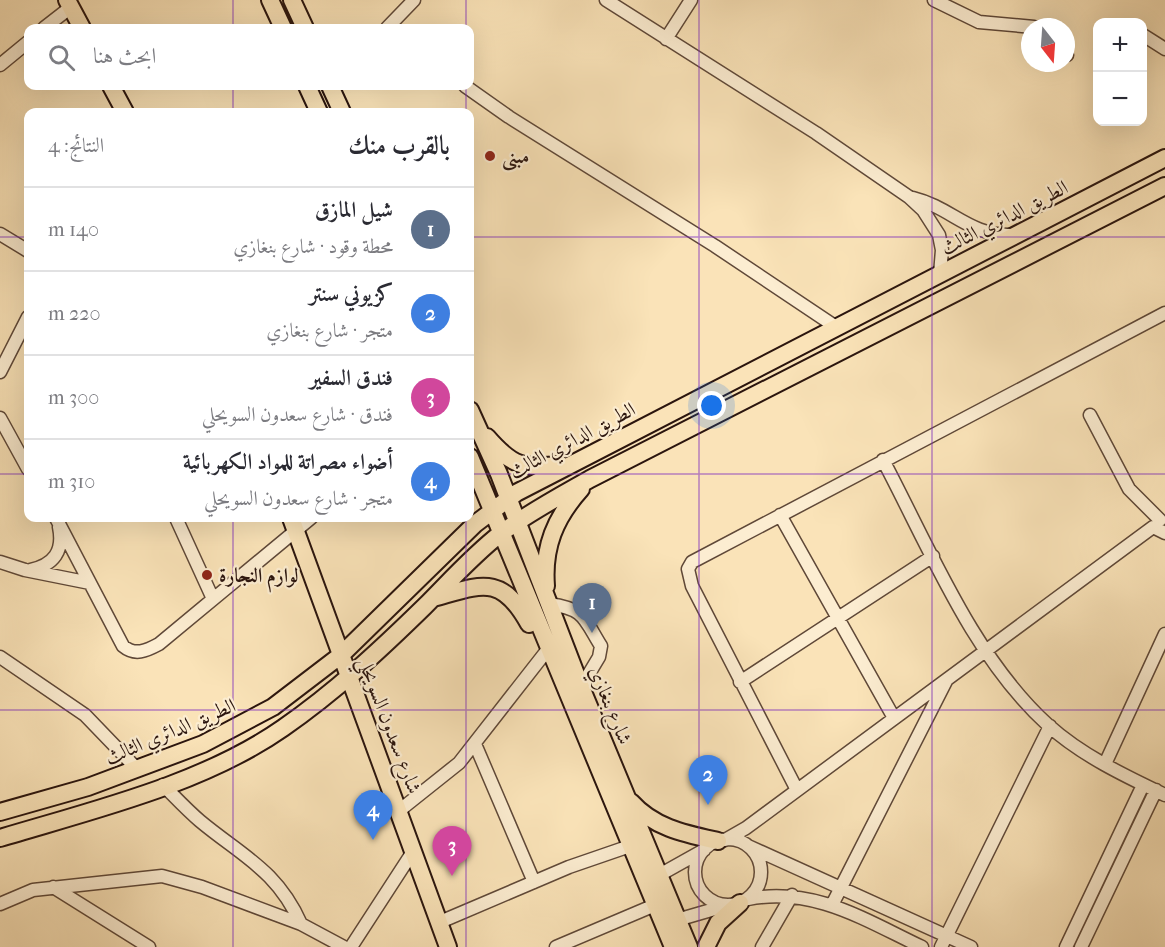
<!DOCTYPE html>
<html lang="ar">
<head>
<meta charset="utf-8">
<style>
	:root { --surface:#fff; --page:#f2f2f3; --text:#2b2b33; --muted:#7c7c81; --line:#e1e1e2; --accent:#8f2418 }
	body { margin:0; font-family:"IM FELL French Canon",Amiri,serif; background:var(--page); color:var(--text); direction:rtl }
	.controls { position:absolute; right:18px; top:18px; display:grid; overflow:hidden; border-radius:12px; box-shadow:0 6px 24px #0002 }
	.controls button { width:54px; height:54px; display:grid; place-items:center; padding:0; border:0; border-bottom:2px solid var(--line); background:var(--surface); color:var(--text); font:30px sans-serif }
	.compass { position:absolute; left:1021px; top:18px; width:54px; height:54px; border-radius:50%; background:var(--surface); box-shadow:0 6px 24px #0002; rotate:163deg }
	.you { position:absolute; left:712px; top:406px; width:21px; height:21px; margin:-15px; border:4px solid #fff; border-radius:50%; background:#1a73e8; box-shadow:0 0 0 9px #1a73e833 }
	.badge { display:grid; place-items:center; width:39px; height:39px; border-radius:50%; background:var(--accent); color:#fff; font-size:20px; font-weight:700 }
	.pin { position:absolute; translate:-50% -50px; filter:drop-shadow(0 2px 3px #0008) }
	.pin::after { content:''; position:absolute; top:32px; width:21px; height:18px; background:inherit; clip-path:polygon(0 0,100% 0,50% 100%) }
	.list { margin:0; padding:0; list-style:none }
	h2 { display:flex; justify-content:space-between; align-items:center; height:78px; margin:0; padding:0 24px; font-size:26px }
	h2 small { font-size:20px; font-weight:400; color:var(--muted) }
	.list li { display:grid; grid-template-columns:39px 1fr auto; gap:18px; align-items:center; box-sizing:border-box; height:84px; padding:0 24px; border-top:2px solid var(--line) }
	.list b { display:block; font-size:22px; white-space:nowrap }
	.list p { margin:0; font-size:20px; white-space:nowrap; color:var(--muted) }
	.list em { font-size:20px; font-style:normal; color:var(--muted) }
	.icon { flex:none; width:33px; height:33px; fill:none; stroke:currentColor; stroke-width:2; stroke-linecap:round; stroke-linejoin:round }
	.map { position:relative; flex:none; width:1165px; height:947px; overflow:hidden; direction:ltr }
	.search { position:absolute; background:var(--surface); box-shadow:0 6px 24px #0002; left:24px; top:24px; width:450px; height:66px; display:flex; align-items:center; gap:15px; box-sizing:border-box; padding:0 21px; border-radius:12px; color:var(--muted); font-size:22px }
	.panel { position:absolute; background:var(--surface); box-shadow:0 6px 24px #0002; left:24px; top:108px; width:450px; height:414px; border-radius:12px; direction:rtl }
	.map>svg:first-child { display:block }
</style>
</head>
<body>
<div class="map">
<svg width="1165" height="947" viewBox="0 0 1165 947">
	<rect width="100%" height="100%" fill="#fae3b8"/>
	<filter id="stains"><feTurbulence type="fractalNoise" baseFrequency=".00333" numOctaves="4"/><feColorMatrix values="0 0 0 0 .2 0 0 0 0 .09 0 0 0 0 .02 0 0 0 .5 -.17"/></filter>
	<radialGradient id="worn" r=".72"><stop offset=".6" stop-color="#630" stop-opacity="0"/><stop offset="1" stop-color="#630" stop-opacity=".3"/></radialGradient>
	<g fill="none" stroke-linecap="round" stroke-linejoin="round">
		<defs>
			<path id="minor" d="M606,0L816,133L909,197L923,210L939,235L942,250L940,274
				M934,0L979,22L1034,27
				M44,28L71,7
				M387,28L414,0
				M1143,35L1165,49
				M666,39L691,0
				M1066,54L1067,55
				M0,65L28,42
				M465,86L509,117L715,246L836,327
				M913,198C953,208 968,236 1013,235
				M0,234L28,251
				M0,372L28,317
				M1090,415L1129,489L1160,520
				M0,418L28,469
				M883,460C930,549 973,657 1048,725C1081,755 1125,776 1165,795
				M780,515L894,718
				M56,518L90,583
				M176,518L213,599
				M0,562L25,570L90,583L123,646C135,656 146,651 159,644L311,518
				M30,570C54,565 64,551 59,527
				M549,604C585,609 583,617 601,646L599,657L581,687
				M0,657L85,715L137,769
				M740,682L933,556
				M475,744L534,882
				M1105,764L1165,634
				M163,785C175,797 187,810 200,821C242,856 277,870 301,924
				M797,790L692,586L688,569L692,562L1165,313
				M400,810L459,763L545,653
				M695 872a33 33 0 1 1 66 0a33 33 0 1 1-66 0Z
				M725,840L746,828L1153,527L1165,533
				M748,846L971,947
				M654,878L704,850
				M53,887L149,947
				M748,899C813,886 865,920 922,947
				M0,904L33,890L162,876L202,887L301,924L344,947
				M832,905L946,681
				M440,922L569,867L630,846
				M670,922L725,906
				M351,947L414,850
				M556,947L655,905
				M762,947L792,895
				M941,947L1050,726
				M1066,947L1143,785
				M1081,947L1156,790"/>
			<path id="major" d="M67,0L82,28
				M270,0L283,28
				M292,0L305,28
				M111,86L125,112
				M307,86L319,112
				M330,86L342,112
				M470,410L499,474L581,687L689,947
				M487,437C513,467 522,468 561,465
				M470,457L673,947
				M291,518L448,947
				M546,586C543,547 555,518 581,489
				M433,598C481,585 501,573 529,624
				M631,802C654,828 686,834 718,841
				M0,812L88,787L203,744L273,707L341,655L475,524L516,493L1165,158
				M0,838C93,810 203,784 283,728C335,692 380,650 425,606C449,582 473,555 500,534C528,513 560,496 590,479L1165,186
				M706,947L718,923L740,903"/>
		</defs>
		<use href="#minor" stroke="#5f4838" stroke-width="15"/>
		<use href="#major" stroke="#2b150e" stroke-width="20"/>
		<use href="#minor" stroke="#fcedd1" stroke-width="12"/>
		<use href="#major" stroke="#fae3b8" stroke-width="16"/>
	</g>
	<path fill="none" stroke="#7b2cbf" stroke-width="1.5" stroke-opacity="0.55" d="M233,0V28M466,0V28M699,0V947M932,0V947M233,86V112M466,86V112M0,237H28M470,237H1165M0,474H28M470,474H1165M233,518V947M466,518V947M0,710H1165"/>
	<g fill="#8f2418" stroke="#fcedd1" stroke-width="2">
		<circle cx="490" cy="156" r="6"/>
		<circle cx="207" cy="575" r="6"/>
	</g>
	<g text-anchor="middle" stroke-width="4.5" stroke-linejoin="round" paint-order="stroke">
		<g font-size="20" font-weight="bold" fill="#2b150e" stroke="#fcedd1" text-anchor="start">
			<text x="502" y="163">مبنى</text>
			<text x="219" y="582">لوازم النجارة</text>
		</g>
		<g font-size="20" fill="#2b150e" stroke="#fcedd1">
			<text transform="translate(1004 217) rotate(-27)" y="7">الطريق الدائري الثالث</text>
			<text transform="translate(572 440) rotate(-28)" y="7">الطريق الدائري الثالث</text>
			<text transform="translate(611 705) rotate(68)" y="7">شارع بنغازي</text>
			<text transform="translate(390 725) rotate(69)" y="7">شارع سعدون السويحلي</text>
			<text transform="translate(170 731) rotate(-23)" y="7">الطريق الدائري الثالث</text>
		</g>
	</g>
	<rect width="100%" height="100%" filter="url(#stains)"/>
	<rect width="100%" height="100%" fill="url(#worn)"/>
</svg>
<div class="controls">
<button>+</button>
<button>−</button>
</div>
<svg class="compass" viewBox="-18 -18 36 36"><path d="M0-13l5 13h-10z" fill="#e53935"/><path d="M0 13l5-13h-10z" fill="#7c7c81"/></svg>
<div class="you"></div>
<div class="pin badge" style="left:592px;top:633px;background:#5c6f8a">1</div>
<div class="pin badge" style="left:708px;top:805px;background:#3f7fe0">2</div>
<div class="pin badge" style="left:452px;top:876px;background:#d1479c">3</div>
<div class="pin badge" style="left:373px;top:840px;background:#3f7fe0">4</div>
<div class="search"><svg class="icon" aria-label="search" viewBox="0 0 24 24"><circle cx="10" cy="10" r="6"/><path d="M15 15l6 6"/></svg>ابحث هنا</div>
<section class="panel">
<h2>بالقرب منك<small>النتائج: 4</small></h2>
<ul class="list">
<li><span class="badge" style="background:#5c6f8a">1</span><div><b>شيل المازق</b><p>محطة وقود · شارع بنغازي</p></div><em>140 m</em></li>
<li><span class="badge" style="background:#3f7fe0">2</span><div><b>كزيوني سنتر</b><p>متجر · شارع بنغازي</p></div><em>220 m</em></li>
<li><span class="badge" style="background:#d1479c">3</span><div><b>فندق السفير</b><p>فندق · شارع سعدون السويحلي</p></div><em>300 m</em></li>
<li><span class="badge" style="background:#3f7fe0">4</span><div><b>أضواء مصراتة للمواد الكهربائية</b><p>متجر · شارع سعدون السويحلي</p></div><em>310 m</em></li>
</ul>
</section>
</div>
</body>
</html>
